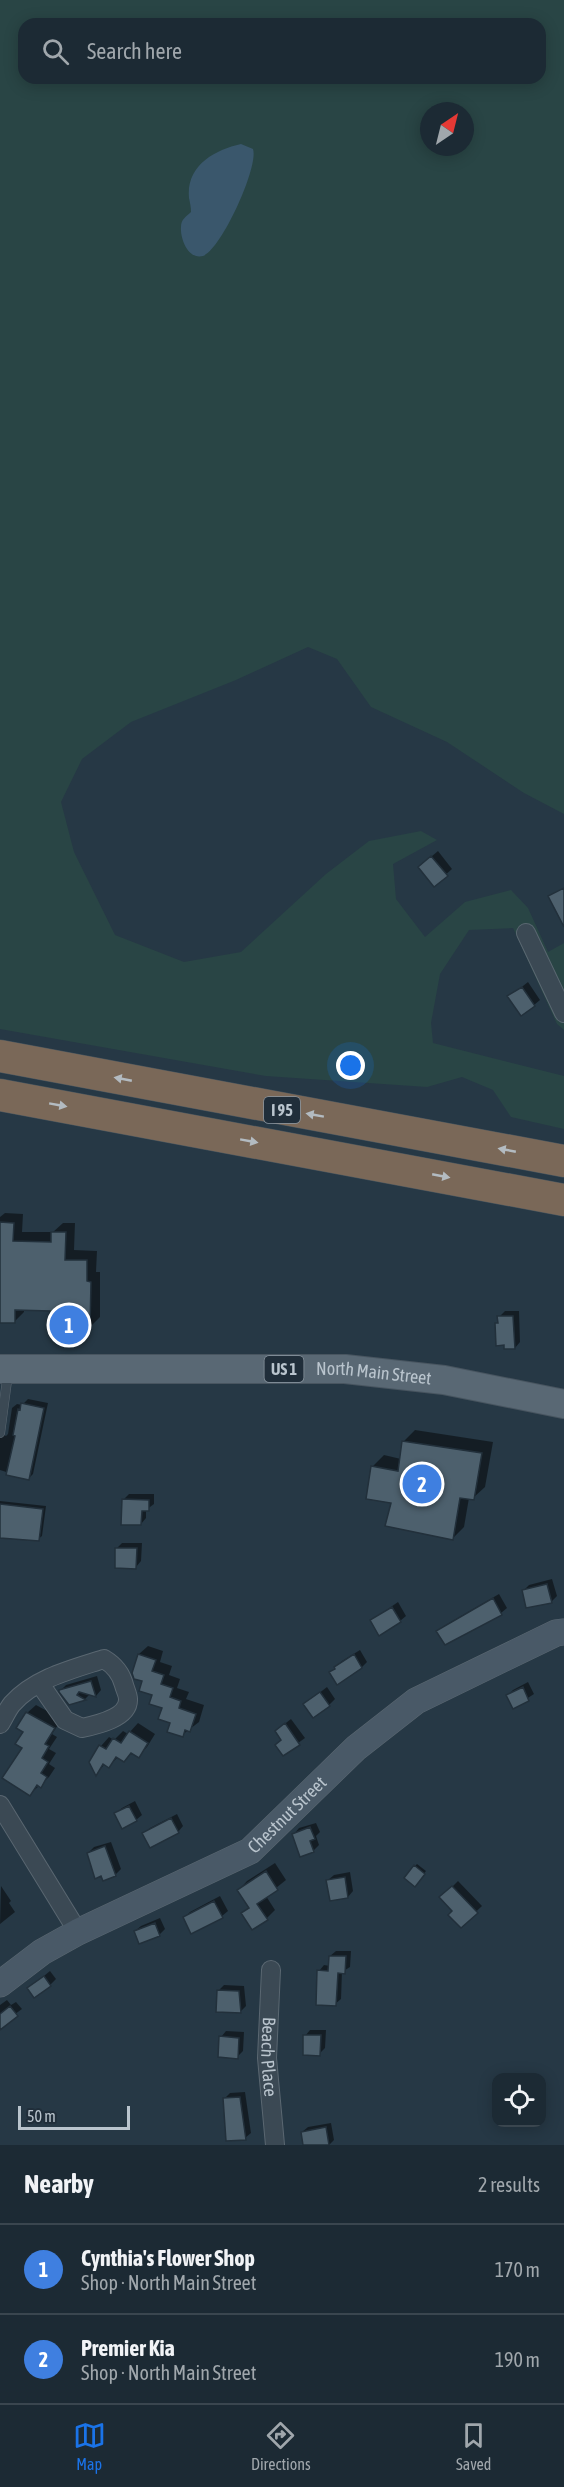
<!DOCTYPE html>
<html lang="en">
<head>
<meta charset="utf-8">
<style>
	:root { --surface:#1c2a34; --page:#293640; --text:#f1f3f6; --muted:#a0a7ac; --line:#3a464f; --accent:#1a73e8 }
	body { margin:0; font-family:"Asap Condensed",sans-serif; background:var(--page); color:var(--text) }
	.controls { position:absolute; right:18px; bottom:18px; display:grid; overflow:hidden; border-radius:12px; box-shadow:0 3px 15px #0003 }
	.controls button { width:54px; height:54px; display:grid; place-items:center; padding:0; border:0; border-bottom:2px solid var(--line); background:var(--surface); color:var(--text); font:30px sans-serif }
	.compass { position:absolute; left:420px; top:102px; width:54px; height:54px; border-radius:50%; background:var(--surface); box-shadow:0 3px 15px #0003; rotate:35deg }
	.scale { position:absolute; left:18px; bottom:15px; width:112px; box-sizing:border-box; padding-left:6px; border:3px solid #b9c4cd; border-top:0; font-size:16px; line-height:21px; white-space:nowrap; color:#b9c4cd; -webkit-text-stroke:4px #202e3a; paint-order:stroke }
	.you { position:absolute; left:351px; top:1066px; width:21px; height:21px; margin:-15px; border:4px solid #fff; border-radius:50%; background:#1a73e8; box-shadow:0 0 0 9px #1a73e833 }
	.badge { display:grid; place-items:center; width:39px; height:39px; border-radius:50%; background:var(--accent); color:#fff; font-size:20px; font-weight:700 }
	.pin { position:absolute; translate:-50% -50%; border:3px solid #fff; box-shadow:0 2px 6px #0006 }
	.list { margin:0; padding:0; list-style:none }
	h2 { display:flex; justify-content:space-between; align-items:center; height:78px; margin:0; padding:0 24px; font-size:26px }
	h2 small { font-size:20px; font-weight:400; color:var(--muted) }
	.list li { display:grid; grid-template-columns:39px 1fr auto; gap:18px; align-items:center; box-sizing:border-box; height:90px; padding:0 24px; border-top:2px solid var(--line) }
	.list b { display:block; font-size:22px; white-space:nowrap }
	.list p { margin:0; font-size:20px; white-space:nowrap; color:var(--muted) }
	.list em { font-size:20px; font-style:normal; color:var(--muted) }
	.icon { flex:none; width:33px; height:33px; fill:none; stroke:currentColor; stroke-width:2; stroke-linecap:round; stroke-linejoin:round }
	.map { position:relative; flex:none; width:564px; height:2145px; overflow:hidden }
	.search { position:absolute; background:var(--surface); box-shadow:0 3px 15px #0003; left:18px; right:18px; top:18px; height:66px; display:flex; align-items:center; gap:15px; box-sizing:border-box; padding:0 21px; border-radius:18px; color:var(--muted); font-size:22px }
	.sheet { height:258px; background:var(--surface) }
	nav { display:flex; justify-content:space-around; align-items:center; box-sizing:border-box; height:84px; border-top:2px solid var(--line); background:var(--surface); font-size:16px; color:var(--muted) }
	nav a { display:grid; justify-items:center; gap:3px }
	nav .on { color:var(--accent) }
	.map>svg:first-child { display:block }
</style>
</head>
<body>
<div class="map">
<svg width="564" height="2145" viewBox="0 0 564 2145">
	<rect width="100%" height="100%" fill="#263845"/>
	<path fill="#294545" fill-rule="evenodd" d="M0,0H564V814L524,793L447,742L371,707L337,659L308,647L236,680L131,722L82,759L61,802L74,852L115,935L184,962L241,952L326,874L369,841L421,831L437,840L393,864L396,899L425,937L465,902L511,890L528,908L548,952L564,943V1030L557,1024L513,928L469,930L440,974L431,1023L433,1043L564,1076V1129L511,1117L493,1090L462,1077L427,1087L266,1076L0,1029ZM24,24H540V78H24ZM429,111H465V147H429Z"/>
	<path fill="#3a576c" d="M241,144L253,149C259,167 221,250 203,256C188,260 180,238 181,227C181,219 186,217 191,212C191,207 190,203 189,198C186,166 214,150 241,144Z"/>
	<path fill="#0007" d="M438,851L452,869L434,885L425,862Z
		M528,982L540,1000L534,1005L509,997Z
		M5,1213L23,1214L22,1232H53L63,1223H75L74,1250L97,1251L96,1272H100V1317L90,1327L86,1329L52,1309H24V1312L14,1322H0V1217Z
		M505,1311H519L520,1342L515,1348L497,1324L499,1317Z
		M28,1399L48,1403L33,1474L28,1479L0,1470V1433L6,1436L8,1434L12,1408L17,1404L22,1405Z
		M415,1430L493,1442L485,1487L473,1498H469L464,1527L453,1538L393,1501L372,1467L384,1455L401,1459L404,1441Z
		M129,1494H154V1504L146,1510V1518L141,1524L123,1500Z
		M0,1501L46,1506L42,1536L38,1539L0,1536Z
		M122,1543H142L141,1561L136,1567L117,1548Z
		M552,1579L557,1596L551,1602L523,1591L529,1585Z
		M499,1594L507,1608L501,1613L445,1643L438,1632L444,1626Z
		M398,1602L406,1616L400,1621L372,1620Z
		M148,1646L163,1651L160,1662L172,1666L169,1675L180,1679L177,1688L189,1692L186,1699L204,1705L199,1722L182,1735L144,1680L133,1673L139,1654Z
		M360,1650L367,1662L362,1667L331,1673L342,1661Z
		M97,1676L101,1690L96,1696L90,1694L85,1699L69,1704L61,1690L66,1685Z
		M528,1682L534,1694L514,1707L508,1695L513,1690Z
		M327,1687L335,1699L329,1705L305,1704Z
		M36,1705L62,1719L52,1734L57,1737L49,1749L56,1753L49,1764L55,1768L49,1777L30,1794L24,1747L25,1731L27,1713Z
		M291,1719L305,1738L283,1754L282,1726Z
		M138,1723L155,1734L147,1747L138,1756L132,1752L124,1761L118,1757L109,1766L105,1764L96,1774L90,1762L101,1746L109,1737L114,1740L123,1731L128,1734Z
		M135,1801L142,1815L136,1820L116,1813L122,1808Z
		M177,1814L183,1826L178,1832L144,1834L150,1828Z
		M316,1823L320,1832L316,1836L319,1845L313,1851L294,1834L299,1828Z
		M111,1842L121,1869L115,1875H102L88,1853L94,1847Z
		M275,1863L286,1880L266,1896L275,1910L267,1918L243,1913L250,1906L239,1890L247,1881Z
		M417,1864L426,1871L417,1882L415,1866Z
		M350,1872L353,1891L348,1897L328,1880L334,1875Z
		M458,1881L482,1906L461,1926L454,1911L442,1897Z
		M1,1886L11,1901L9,1903L15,1912L0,1924Z
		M220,1896L228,1911L222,1916L184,1918L190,1912Z
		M160,1918L165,1929L159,1935L135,1931L141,1926Z
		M336,1951H351L350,1967L342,1972L341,1999L335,2004L319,1971L324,1965L330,1966V1956Z
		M50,1971L56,1979L50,1985L29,1988Z
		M224,1985L244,1986L246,2006L240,2012L218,1991Z
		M7,2000L11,2005L16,2002L22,2009L0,2025V2005Z
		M310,2030H326L325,2048L319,2054L305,2036Z
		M226,2031L244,2032L243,2051L237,2057L221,2037Z
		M245,2092L251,2133L245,2138L224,2099L230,2093Z
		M331,2123L334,2140L329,2145H305L302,2132L308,2127Z"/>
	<path fill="#4d606d" stroke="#22303b" stroke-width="1.5" d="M431,856L448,876L434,887L418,867Z
		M564,888V927L548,896Z
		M522,987L535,1006L521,1016L507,996Z
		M0,1222L14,1223L13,1241L51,1242V1232H66L65,1260H87V1281L91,1282L90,1328H86V1331L50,1330V1311L15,1310V1323H0Z
		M497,1316H513L515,1349H504V1345L496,1346L495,1323H498Z
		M21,1403L44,1408L29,1480L6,1475L15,1436L13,1435L18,1409L20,1410Z
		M402,1441L482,1453L474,1500L460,1498L453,1540L385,1526L391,1503L366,1499L371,1466L398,1471Z
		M122,1499L149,1500V1511H142L141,1525H121Z
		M0,1504L43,1509L39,1541L0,1538Z
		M115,1548H137L136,1569L115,1568Z
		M547,1584L552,1603L526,1608L522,1590Z
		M493,1598L502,1615L445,1645L436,1631Z
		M392,1607L401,1622L379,1636L370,1620Z
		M138,1654L156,1660L152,1671L164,1675L161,1684L173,1688L170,1697L181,1701L179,1708L196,1714L190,1732L185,1730L183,1737L167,1732L170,1723L158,1719L162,1708L149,1704L152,1695L139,1691L142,1681L134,1679L132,1673Z
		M354,1654L362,1668L337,1685L329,1672L335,1669L334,1667Z
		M91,1681L96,1697L79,1692L77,1695L86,1700L69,1705L59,1692V1690Z
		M523,1687L529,1701L513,1709L506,1695Z
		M320,1692L330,1706L313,1718L303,1704Z
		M26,1712L55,1728L45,1744L49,1746L42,1758L48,1762L41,1773L47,1777L41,1788L37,1785L30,1796L2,1778L22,1748L15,1744L23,1732L16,1728Z
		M285,1723L300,1745L283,1756L275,1745L281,1740L275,1731Z
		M129,1731L148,1743L139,1758L131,1753L124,1762L116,1757L109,1768L103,1764L96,1776L89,1762L99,1745L106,1749L113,1738L121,1743Z
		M129,1806L137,1821L122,1829L114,1813Z
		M171,1818L179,1833L150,1848L142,1833Z
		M310,1827L315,1839L310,1841L314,1852L300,1857L292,1834Z
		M105,1846L116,1876L103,1881L101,1876L95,1879L87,1853Z
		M414,1865L425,1874L415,1887L404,1878Z
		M266,1871L278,1890L257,1904L268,1920L252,1930L241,1913L249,1908L237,1890Z
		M345,1877L348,1898L330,1901L326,1880Z
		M452,1886L478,1913L461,1928L448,1915L452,1911L439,1897Z
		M214,1901L223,1918L191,1934L183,1917Z
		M155,1923L160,1936L139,1944L134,1931Z
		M329,1956H346L345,1974L338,1973L336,2006L316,2005L317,1970L328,1971Z
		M44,1976L51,1986L34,1998L27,1988Z
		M217,1990L239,1991L241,2013L216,2012Z
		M10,2006L18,2016L0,2030V2014Z
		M303,2035H321L320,2056L303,2055Z
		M219,2036L239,2038L238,2059L218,2057Z
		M240,2097L246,2140L226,2141L223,2098Z
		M326,2127L329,2145H303L301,2132Z"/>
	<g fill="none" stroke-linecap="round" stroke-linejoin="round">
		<defs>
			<path id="lane" d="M0,1433L8,1373"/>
			<g id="street">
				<path d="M526,933L564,1013"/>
				<path d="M0,1724C4,1718 7,1710 12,1704C35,1678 73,1669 104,1659C114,1665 121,1673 124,1685C125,1689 128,1695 128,1699C129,1718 96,1725 82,1728L65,1720L40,1684"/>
				<path d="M0,1805L78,1932"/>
				<path id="s1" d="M271,1970L267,2058L275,2145"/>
			</g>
			<g id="secondary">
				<path id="s2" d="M0,1984L42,1952L78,1932L250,1851L356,1748L416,1701L556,1633L564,1632"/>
			</g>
			<g id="primary">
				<path id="s3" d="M0,1369H345L444,1380L564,1404"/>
			</g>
			<path id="highway" d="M0,1056L564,1161
				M0,1095L564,1200"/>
		</defs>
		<use href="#lane" stroke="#5a6771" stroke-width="10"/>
		<use href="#street" stroke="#5a6771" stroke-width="20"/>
		<use href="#secondary" stroke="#5a6771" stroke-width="27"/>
		<use href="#primary" stroke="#485560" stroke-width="30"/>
		<use href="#highway" stroke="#46545e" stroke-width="33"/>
		<use href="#lane" stroke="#3b4954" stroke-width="9"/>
		<use href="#street" stroke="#3b4954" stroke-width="18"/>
		<use href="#secondary" stroke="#495967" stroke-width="26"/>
		<use href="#primary" stroke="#596874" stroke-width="28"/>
		<use href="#highway" stroke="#7a6858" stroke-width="32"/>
	</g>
	<defs><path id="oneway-solid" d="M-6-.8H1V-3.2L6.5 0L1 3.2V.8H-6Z" transform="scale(1.5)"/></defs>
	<g fill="#b3bbc1">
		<use href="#oneway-solid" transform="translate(123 1079) rotate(-169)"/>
		<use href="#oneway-solid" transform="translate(58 1105) rotate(10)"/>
		<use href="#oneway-solid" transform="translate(315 1115) rotate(-170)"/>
		<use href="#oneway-solid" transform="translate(249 1141) rotate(10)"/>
		<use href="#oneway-solid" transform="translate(507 1150) rotate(-169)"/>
		<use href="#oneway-solid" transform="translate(441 1176) rotate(11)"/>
	</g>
	<g text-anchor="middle" stroke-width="6" stroke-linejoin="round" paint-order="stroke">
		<g fill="#202e3a" stroke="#8b97a1" stroke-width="1.5">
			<rect x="264" y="1097" width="36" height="26" rx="4.5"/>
			<rect x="264.5" y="1356" width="39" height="26" rx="4.5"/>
		</g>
		<g font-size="16" font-weight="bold" fill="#b9c4cd">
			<text x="282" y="1116">I 95</text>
			<text x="284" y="1375">US 1</text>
		</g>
		<g font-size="18" fill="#b9c4cd" stroke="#202e3a">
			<text dy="6" stroke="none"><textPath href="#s3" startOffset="374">North Main Street</textPath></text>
			<text dy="6" stroke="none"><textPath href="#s2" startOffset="336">Chestnut Street</textPath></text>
			<text dy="6" stroke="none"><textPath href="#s1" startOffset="87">Beach Place</textPath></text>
		</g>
	</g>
</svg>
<div class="controls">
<button><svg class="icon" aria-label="locate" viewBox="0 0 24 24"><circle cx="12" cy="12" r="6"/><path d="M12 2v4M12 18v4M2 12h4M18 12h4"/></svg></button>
</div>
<svg class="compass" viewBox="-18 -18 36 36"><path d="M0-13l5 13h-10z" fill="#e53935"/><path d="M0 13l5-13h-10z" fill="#a0a7ac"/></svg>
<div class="scale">50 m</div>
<div class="you"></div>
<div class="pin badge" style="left:69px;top:1325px;background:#3f7fe0">1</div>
<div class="pin badge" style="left:422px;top:1484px;background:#3f7fe0">2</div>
<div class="search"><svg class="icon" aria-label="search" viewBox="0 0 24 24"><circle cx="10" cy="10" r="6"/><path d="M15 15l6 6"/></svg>Search here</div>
</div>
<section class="sheet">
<h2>Nearby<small>2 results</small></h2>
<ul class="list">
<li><span class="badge" style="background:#3f7fe0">1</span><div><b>Cynthia's Flower Shop</b><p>Shop · North Main Street</p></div><em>170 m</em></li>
<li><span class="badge" style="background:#3f7fe0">2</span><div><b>Premier Kia</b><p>Shop · North Main Street</p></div><em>190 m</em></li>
</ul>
</section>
<nav>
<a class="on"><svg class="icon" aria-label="map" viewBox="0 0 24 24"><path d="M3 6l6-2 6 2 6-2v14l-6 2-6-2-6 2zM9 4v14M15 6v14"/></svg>Map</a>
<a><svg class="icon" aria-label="directions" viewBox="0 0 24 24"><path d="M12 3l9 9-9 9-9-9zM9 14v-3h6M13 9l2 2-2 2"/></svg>Directions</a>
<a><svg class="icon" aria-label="saved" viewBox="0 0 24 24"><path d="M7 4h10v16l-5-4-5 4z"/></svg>Saved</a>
</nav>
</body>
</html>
